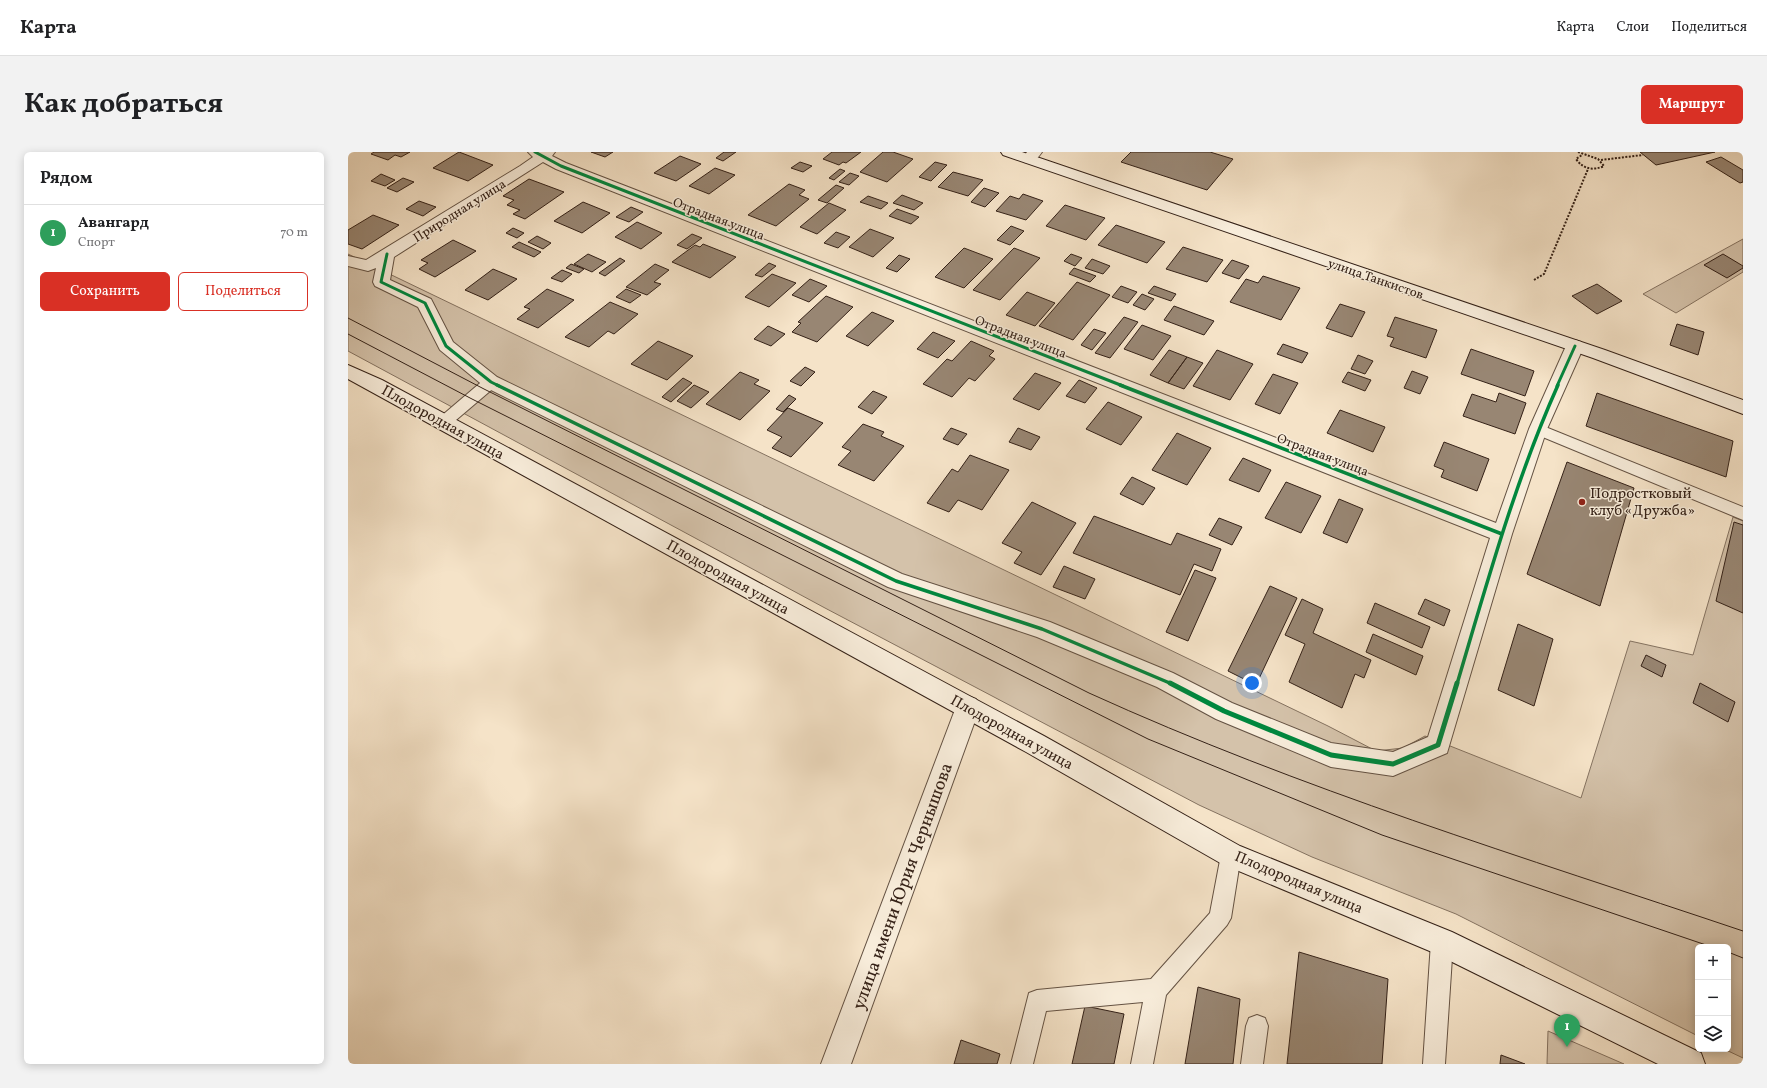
<!DOCTYPE html>
<html lang="ru">
<head>
<meta charset="utf-8">
<style>
	:root { --surface:#fff; --page:#f2f2f2; --text:#202124; --muted:#757577; --line:#e0e0e0; --accent:#d93025 }
	body { margin:0; font-family:Vollkorn,serif; background:var(--page); color:var(--text) }
	.controls { position:absolute; right:12px; bottom:12px; display:grid; overflow:hidden; border-radius:6px; box-shadow:0 2px 10px #0003 }
	.controls button { width:36px; height:36px; display:grid; place-items:center; padding:0; border:0; border-bottom:1px solid var(--line); background:var(--surface); color:var(--text); font:20px sans-serif }
	.you { position:absolute; left:904px; top:531px; width:14px; height:14px; margin:-10px; border:3px solid #fff; border-radius:50%; background:#1a73e8; box-shadow:0 0 0 6px #1a73e833 }
	.badge { display:grid; place-items:center; width:26px; height:26px; border-radius:50%; background:var(--accent); color:#fff; font-size:13px; font-weight:700 }
	.pin { position:absolute; translate:-50% -33px; filter:drop-shadow(0 1px 2px #0008) }
	.pin::after { content:''; position:absolute; top:21px; width:14px; height:12px; background:inherit; clip-path:polygon(0 0,100% 0,50% 100%) }
	.list { margin:0; padding:0; list-style:none }
	h2 { display:flex; justify-content:space-between; align-items:center; height:52px; margin:0; padding:0 16px; font-size:17px }
	h2 small { font-size:13px; font-weight:400; color:var(--muted) }
	.list li { display:grid; grid-template-columns:26px 1fr auto; gap:12px; align-items:center; box-sizing:border-box; height:56px; padding:0 16px; border-top:1px solid var(--line) }
	.list b { display:block; font-size:15px; white-space:nowrap }
	.list p { margin:0; font-size:13px; white-space:nowrap; color:var(--muted) }
	.list em { font-size:13px; font-style:normal; color:var(--muted) }
	.actions { display:flex; gap:8px; padding:12px 16px }
	.actions a { flex:1; padding:9px 0; border:1px solid var(--accent); border-radius:6px; text-align:center; font-size:14px; color:var(--accent) }
	.actions .main { background:var(--accent); color:#fff }
	.icon { flex:none; width:22px; height:22px; fill:none; stroke:currentColor; stroke-width:2; stroke-linecap:round; stroke-linejoin:round }
	.map { position:relative; flex:none; width:1395px; height:912px; overflow:hidden; border-radius:6px }
	header { display:flex; align-items:center; gap:24px; box-sizing:border-box; height:56px; padding:0 20px; background:var(--surface); border-bottom:1px solid var(--line) }
	header strong { font-size:19px }
	nav { display:flex; gap:22px; margin-inline-start:auto; font-size:14px }
	.intro { display:flex; align-items:center; justify-content:space-between; box-sizing:border-box; height:96px; padding:0 24px }
	h1 { margin:0; font-size:28px }
	.button { padding:10px 18px; border-radius:6px; background:var(--accent); color:#fff; font-size:14px; font-weight:700 }
	main { display:flex; gap:24px; padding:0 24px }
	aside { flex:1; background:var(--surface); border-radius:6px; box-shadow:0 2px 10px #0003 }
	.map>svg:first-child { display:block }
</style>
</head>
<body>
<header>
<strong>Карта</strong>
<nav><a>Карта</a><a>Слои</a><a>Поделиться</a></nav>
</header>
<div class="intro"><h1>Как добраться</h1><a class="button">Маршрут</a></div>
<main>
<aside>
<h2>Рядом<small></small></h2>
<ul class="list">
<li><span class="badge" style="background:#2e9e5b">1</span><div><b>Авангард</b><p>Спорт</p></div><em>70 m</em></li>
</ul>
<div class="actions"><a class="main">Сохранить</a><a>Поделиться</a></div>
</aside>
<div class="map">
<svg width="1395" height="912" viewBox="0 0 1395 912">
	<rect width="100%" height="100%" fill="#f5e3c8"/>
	<filter id="stains"><feTurbulence type="fractalNoise" baseFrequency=".005" numOctaves="4"/><feColorMatrix values="0 0 0 0 .2 0 0 0 0 .09 0 0 0 0 .02 0 0 0 .5 -.17"/></filter>
	<radialGradient id="worn" r=".72"><stop offset=".6" stop-color="#630" stop-opacity="0"/><stop offset="1" stop-color="#630" stop-opacity=".3"/></radialGradient>
	<path fill="#d4c2aa" stroke="#847260" d="M1395,87V120L1328,161L1295,142Z
		M0,102L980,574L1028,599L1055,596L1077,584L1233,646L1282,489L1345,503L1385,365L1395,369V906L1376,897H1380V795H1350V884L1108,762L964,705L851,653L477,456L0,199Z
		M1200,879L1276,912H1199Z"/>
	<path fill="#988673" stroke="#342117" d="M26,0H62L53,5L47,3L40,8L23,2Z
		M111,0L145,13L120,29L85,16Z
		M243,0H265L257,5Z
		M376,0H388L375,9L368,6Z
		M484,0H513L498,11L495,10L491,13L475,7Z
		M535,0H545L565,7L539,30L512,20Z
		M783,0H862L885,7L859,38L773,10Z
		M1292,0H1367L1308,13Z
		M332,4L353,12L328,29L306,21Z
		M1373,5L1395,18V30L1392,31L1358,10Z
		M452,10L464,14L455,20L443,16Z
		M587,10L599,13L583,29L571,25Z
		M367,16L387,23L361,42L341,34Z
		M492,17L497,19L486,28L481,26Z
		M605,20L635,28L620,44L590,35Z
		M502,21L511,24L501,33L491,30Z
		M33,22L47,28L37,34L23,29Z
		M55,26L66,30L49,40L39,36Z
		M181,27L216,40L177,67L165,62L172,58L159,53L166,48L155,44Z
		M441,32L457,38L451,43L461,47L428,74L400,63Z
		M488,33L496,36L479,51L470,48Z
		M636,36L651,41L637,55L623,50Z
		M675,42L695,49L678,68L648,59L662,44L671,47Z
		M554,43L575,51L566,58L545,51Z
		M520,44L540,51L533,57L512,50Z
		M71,49L88,55L75,64L58,57Z
		M235,50L262,61L234,81L206,69Z
		M481,51L498,58L469,82L452,75Z
		M717,53L757,66L738,88L698,74Z
		M283,55L295,60L281,70L268,65Z
		M549,57L571,65L563,72L541,64Z
		M25,63L51,73L14,97L0,92V78Z
		M289,70L314,81L293,97L267,85Z
		M768,73L817,90L799,111L750,93Z
		M663,74L676,79L662,93L649,88Z
		M165,76L176,81L169,86L158,81Z
		M522,77L546,86L525,105L501,95Z
		M488,80L502,85L490,96L476,91Z
		M344,82L354,86L339,97L329,93Z
		M189,84L203,91L195,97L180,90Z
		M105,88L128,99L87,125L71,117L80,111L73,108Z
		M171,90L193,100L186,105L164,95Z
		M355,92L388,105L362,126L324,110L347,93L352,95Z
		M835,95L875,108L859,130L818,117Z
		M616,96L645,107L616,136L587,125Z
		M666,96L692,106L652,148L625,138Z
		M240,102L258,110L244,120L226,112Z
		M723,102L734,106L727,114L716,109Z
		M1375,102L1395,114V116L1379,126L1356,113Z
		M551,103L562,107L549,120L538,116Z
		M272,106L277,109L257,124L251,121Z
		M744,107L762,114L755,122L737,116Z
		M884,108L901,114L891,127L874,121Z
		M421,111L428,114L414,125L407,123Z
		M223,112L236,117L231,121L218,116Z
		M307,112L321,118L306,130L313,132L299,143L278,135Z
		M726,116L748,124L742,130L721,122Z
		M145,117L169,127L140,148L117,138Z
		M214,118L224,122L214,130L203,126Z
		M424,122L448,131L421,155L397,145Z
		M915,124L952,136L933,168L882,150L898,127L910,131Z
		M462,127L479,134L461,150L444,143Z
		M729,130L762,143L725,188L691,174Z
		M1249,132L1274,149L1249,162L1224,144Z
		M773,134L789,140L780,151L764,145Z
		M806,134L828,142L823,149L800,141Z
		M199,137L226,148L190,176L169,167L182,157L176,155Z
		M278,137L293,143L282,151L268,145Z
		M679,140L707,151L687,174L658,163Z
		M794,142L806,147L797,158L785,153Z
		M478,144L505,155L469,190L444,180L453,171L450,170Z
		M262,150L290,162L266,182L260,179L241,195L217,185Z
		M992,152L1017,160L1004,185L978,176Z
		M826,154L866,169L856,183L816,168Z
		M524,160L546,169L520,194L498,184Z
		M776,165L790,170L762,206L747,201Z
		M1047,165L1089,178L1078,206L1042,194L1046,186L1039,184Z
		M1329,172L1356,180L1350,203L1322,193Z
		M794,173L823,184L805,208L776,197Z
		M420,174L437,182L423,194L406,187Z
		M746,177L758,181L744,198L733,193Z
		M585,180L607,189L590,206L569,197Z
		M310,189L345,204L319,228L283,212Z
		M623,189L646,199L641,204L647,207L627,229L621,226L604,245L575,232L599,207L604,209Z
		M935,192L960,201L954,211L929,202Z
		M1123,197L1186,219L1177,244L1113,222Z
		M821,198L839,205L820,231L802,223Z
		M869,198L905,212L882,248L845,234Z
		M1010,203L1025,209L1017,222L1003,217Z
		M839,205L855,211L836,237L820,231Z
		M457,215L467,220L453,234L442,229Z
		M1064,219L1080,225L1072,242L1056,236Z
		M392,220L411,228L406,232L422,239L392,268L358,252Z
		M1000,220L1023,228L1017,239L994,230Z
		M687,221L713,231L691,258L665,247Z
		M925,222L950,231L932,262L907,252Z
		M335,226L344,231L323,250L314,245Z
		M731,228L749,236L737,251L718,244Z
		M346,233L361,240L343,256L329,249Z
		M525,239L539,245L524,262L510,255Z
		M1151,241L1178,251L1167,282L1115,264L1124,242L1148,250Z
		M1249,241L1385,289L1378,325L1238,274Z
		M441,243L448,247L435,260L428,257Z
		M760,250L794,265L773,293L738,277Z
		M440,256L475,271L443,305L424,296L434,285L419,278Z
		M992,258L1037,275L1025,300L979,281Z
		M515,272L536,280L533,284L556,294L526,329L490,313L503,299L494,295Z
		M603,276L619,282L610,293L595,287Z
		M670,276L692,285L683,298L661,290Z
		M829,281L863,296L839,333L804,318Z
		M1096,290L1141,307L1129,339L1093,325L1096,318L1086,314Z
		M622,303L661,318L634,358L610,348L601,360L579,351L604,317L610,320Z
		M895,306L923,318L911,340L881,328Z
		M1219,310L1286,336L1252,454L1179,422Z
		M784,325L807,336L795,353L772,342Z
		M938,330L973,344L953,381L917,366Z
		M991,347L1015,357L999,391L975,381Z
		M684,350L728,371L693,423L666,411L674,400L654,391Z
		M746,364L823,393L829,381L873,397L864,419L846,412L832,443L725,401Z
		M871,366L894,375L884,393L861,383Z
		M1386,370L1395,373V461L1368,449Z
		M716,414L747,427L737,447L705,435Z
		M847,418L868,426L840,489L818,480Z
		M922,434L949,446L908,533L880,519Z
		M954,447L975,457L965,481L1023,508L1016,526L1007,522L994,556L941,530L957,492L937,483Z
		M1077,447L1102,458L1096,474L1070,462Z
		M1027,451L1082,475L1074,496L1019,471Z
		M1170,472L1205,487L1186,554L1150,538Z
		M1025,482L1075,504L1068,523L1018,500Z
		M1298,503L1318,513L1314,525L1293,514Z
		M1352,531L1387,550L1380,570L1345,551Z
		M951,800L1040,827L1034,912H939Z
		M850,835L892,847L885,912H837Z
		M737,854L776,862L766,912H724Z
		M613,888L652,902L649,912H606Z
		M1153,903L1177,912H1152Z"/>
	<g fill="none" stroke-linecap="round" stroke-linejoin="round">
		<defs>
			<path id="lane" d="M143,225L148,226L150,230L148,234L101,274L96,275L91,274L89,270L91,266L138,226Z
				M1190,272L1395,355V368L1185,281L1183,277L1185,273Z
				M883,693L890,696L893,703L883,766L879,773L818,843L805,912H783L795,850L698,859L685,912H663L681,841L689,838L803,827L862,761L873,703L876,696Z
				M1094,779L1102,782L1105,790L1097,912H1075L1083,790L1086,782Z
				M909,863L917,866L920,874L915,912H893L898,874L901,866Z"/>
			<path id="street" d="M180,0H207L204,4L218,11L1148,371L1181,277L1218,194L1221,190L1227,188L1233,190L1236,194L1199,277L1164,382L1099,601L1045,624L983,615L868,567L809,535L689,485L540,435L137,235L92,198L70,155L27,134L25,130L28,116L20,119L0,114V104L18,108L172,14L185,5ZM195,10L208,17L1142,386L1080,585L1045,600L983,591L884,551L825,521L702,470L554,422L149,225L105,190L83,147L42,128L46,105Z
				M679,0H694C689,7 685,12 676,10L674,7Z
				M620,544L628,547L632,555L503,912H473L608,555L612,547Z"/>
			<path id="secondary" d="M653,0H674L1257,198L1395,248V262L1245,206L655,3Z
				M0,213L34,228L696,584L892,694L1104,780L1353,901L1357,912H1310L1084,800L874,712L678,600L0,227Z"/>
		</defs>
		<use href="#lane" stroke="#645243" stroke-width="2"/>
		<use href="#street" stroke="#645243" stroke-width="2"/>
		<use href="#secondary" stroke="#342117" stroke-width="2"/>
		<path stroke="#342117" stroke-width="2" stroke-dasharray="2 1.5" stroke-linecap="butt" d="M1230,0L1250,7L1256,14C1245,19 1235,17 1228,7L1234,3
			M1253,8L1295,3
			M1186,128L1196,122L1240,17"/>
		<use href="#lane" fill="#f8eddb" fill-rule="evenodd"/>
		<use href="#street" fill="#f8eddb" fill-rule="evenodd"/>
		<use href="#secondary" fill="#f8eddb" fill-rule="evenodd"/>
		<path stroke="#342117" stroke-width="1" d="M0,166L136,237L741,541C952,637 1175,705 1395,779
			M0,182L124,247L800,587L1034,683L1364,795
			M1380,800L1395,806"/>
		<defs>
			<path id="cycleway-far2" d="M187,0L213,14L775,234
				M39,102L33,130L77,151L98,194L143,230L151,234
				M1209,234L1227,194"/>
			<path id="cycleway-far1" d="M149,233L548,429L694,477L824,532
				M772,233L1154,382
				M1109,532C1139,431 1167,329 1210,233"/>
			<path id="cycleway" d="M822,531L876,559L983,603L1045,612L1090,593L1109,531"/>
		</defs>
		<use href="#cycleway-far2" stroke="#f8eddb" stroke-width="5"/>
		<use href="#cycleway-far1" stroke="#f8eddb" stroke-width="6"/>
		<use href="#cycleway" stroke="#f8eddb" stroke-width="8"/>
		<use href="#cycleway-far2" stroke="#00873e" stroke-width="3"/>
		<use href="#cycleway-far1" stroke="#00873e" stroke-width="3.5"/>
		<use href="#cycleway" stroke="#00873e" stroke-width="5"/>
	</g>
	<circle fill="#8f2418" stroke="#f8eddb" stroke-width="1.5" cx="1234" cy="350" r="4"/>
	<g text-anchor="middle" stroke-width="3" stroke-linejoin="round" paint-order="stroke">
		<g font-size="13" fill="#342117" stroke="#f8eddb">
			<text transform="translate(111 58) rotate(-32)" y="5">Природная улица</text>
			<text transform="translate(371 66) rotate(21)" y="5">Отрадная улица</text>
			<text transform="translate(1028 126) rotate(19)" y="5">улица Танкистов</text>
			<text transform="translate(673 184) rotate(21)" y="5">Отрадная улица</text>
			<text transform="translate(975 302) rotate(21)" y="5">Отрадная улица</text>
		</g>
		<g font-size="15" fill="#342117" stroke="#f8eddb">
			<text transform="translate(95 270) rotate(29)" y="5">Плодородная улица</text>
			<text transform="translate(380 425) rotate(29)" y="5">Плодородная улица</text>
			<text transform="translate(664 580) rotate(29)" y="5">Плодородная улица</text>
			<text transform="translate(951 730) rotate(23)" y="5">Плодородная улица</text>
		</g>
		<g font-size="15" fill="#342117" stroke="#f8eddb" text-anchor="start">
			<text x="1242" y="346">Подростковый<tspan x="1242" dy="17">клуб «Дружба»</tspan></text>
		</g>
		<g font-size="18" fill="#342117" stroke="#f8eddb">
			<text transform="translate(554 734) rotate(-70)" y="6">улица имени Юрия Чернышова</text>
		</g>
	</g>
	<rect width="100%" height="100%" filter="url(#stains)"/>
	<rect width="100%" height="100%" fill="url(#worn)"/>
</svg>
<div class="controls">
<button>+</button>
<button>−</button>
<button><svg class="icon" aria-label="layers" viewBox="0 0 24 24"><path d="M12 4l9 5-9 5-9-5zM3 14l9 5 9-5"/></svg></button>
</div>
<div class="you"></div>
<div class="pin badge" style="left:1219px;top:895px;background:#2e9e5b">1</div>
</div>
</main>
</body>
</html>
